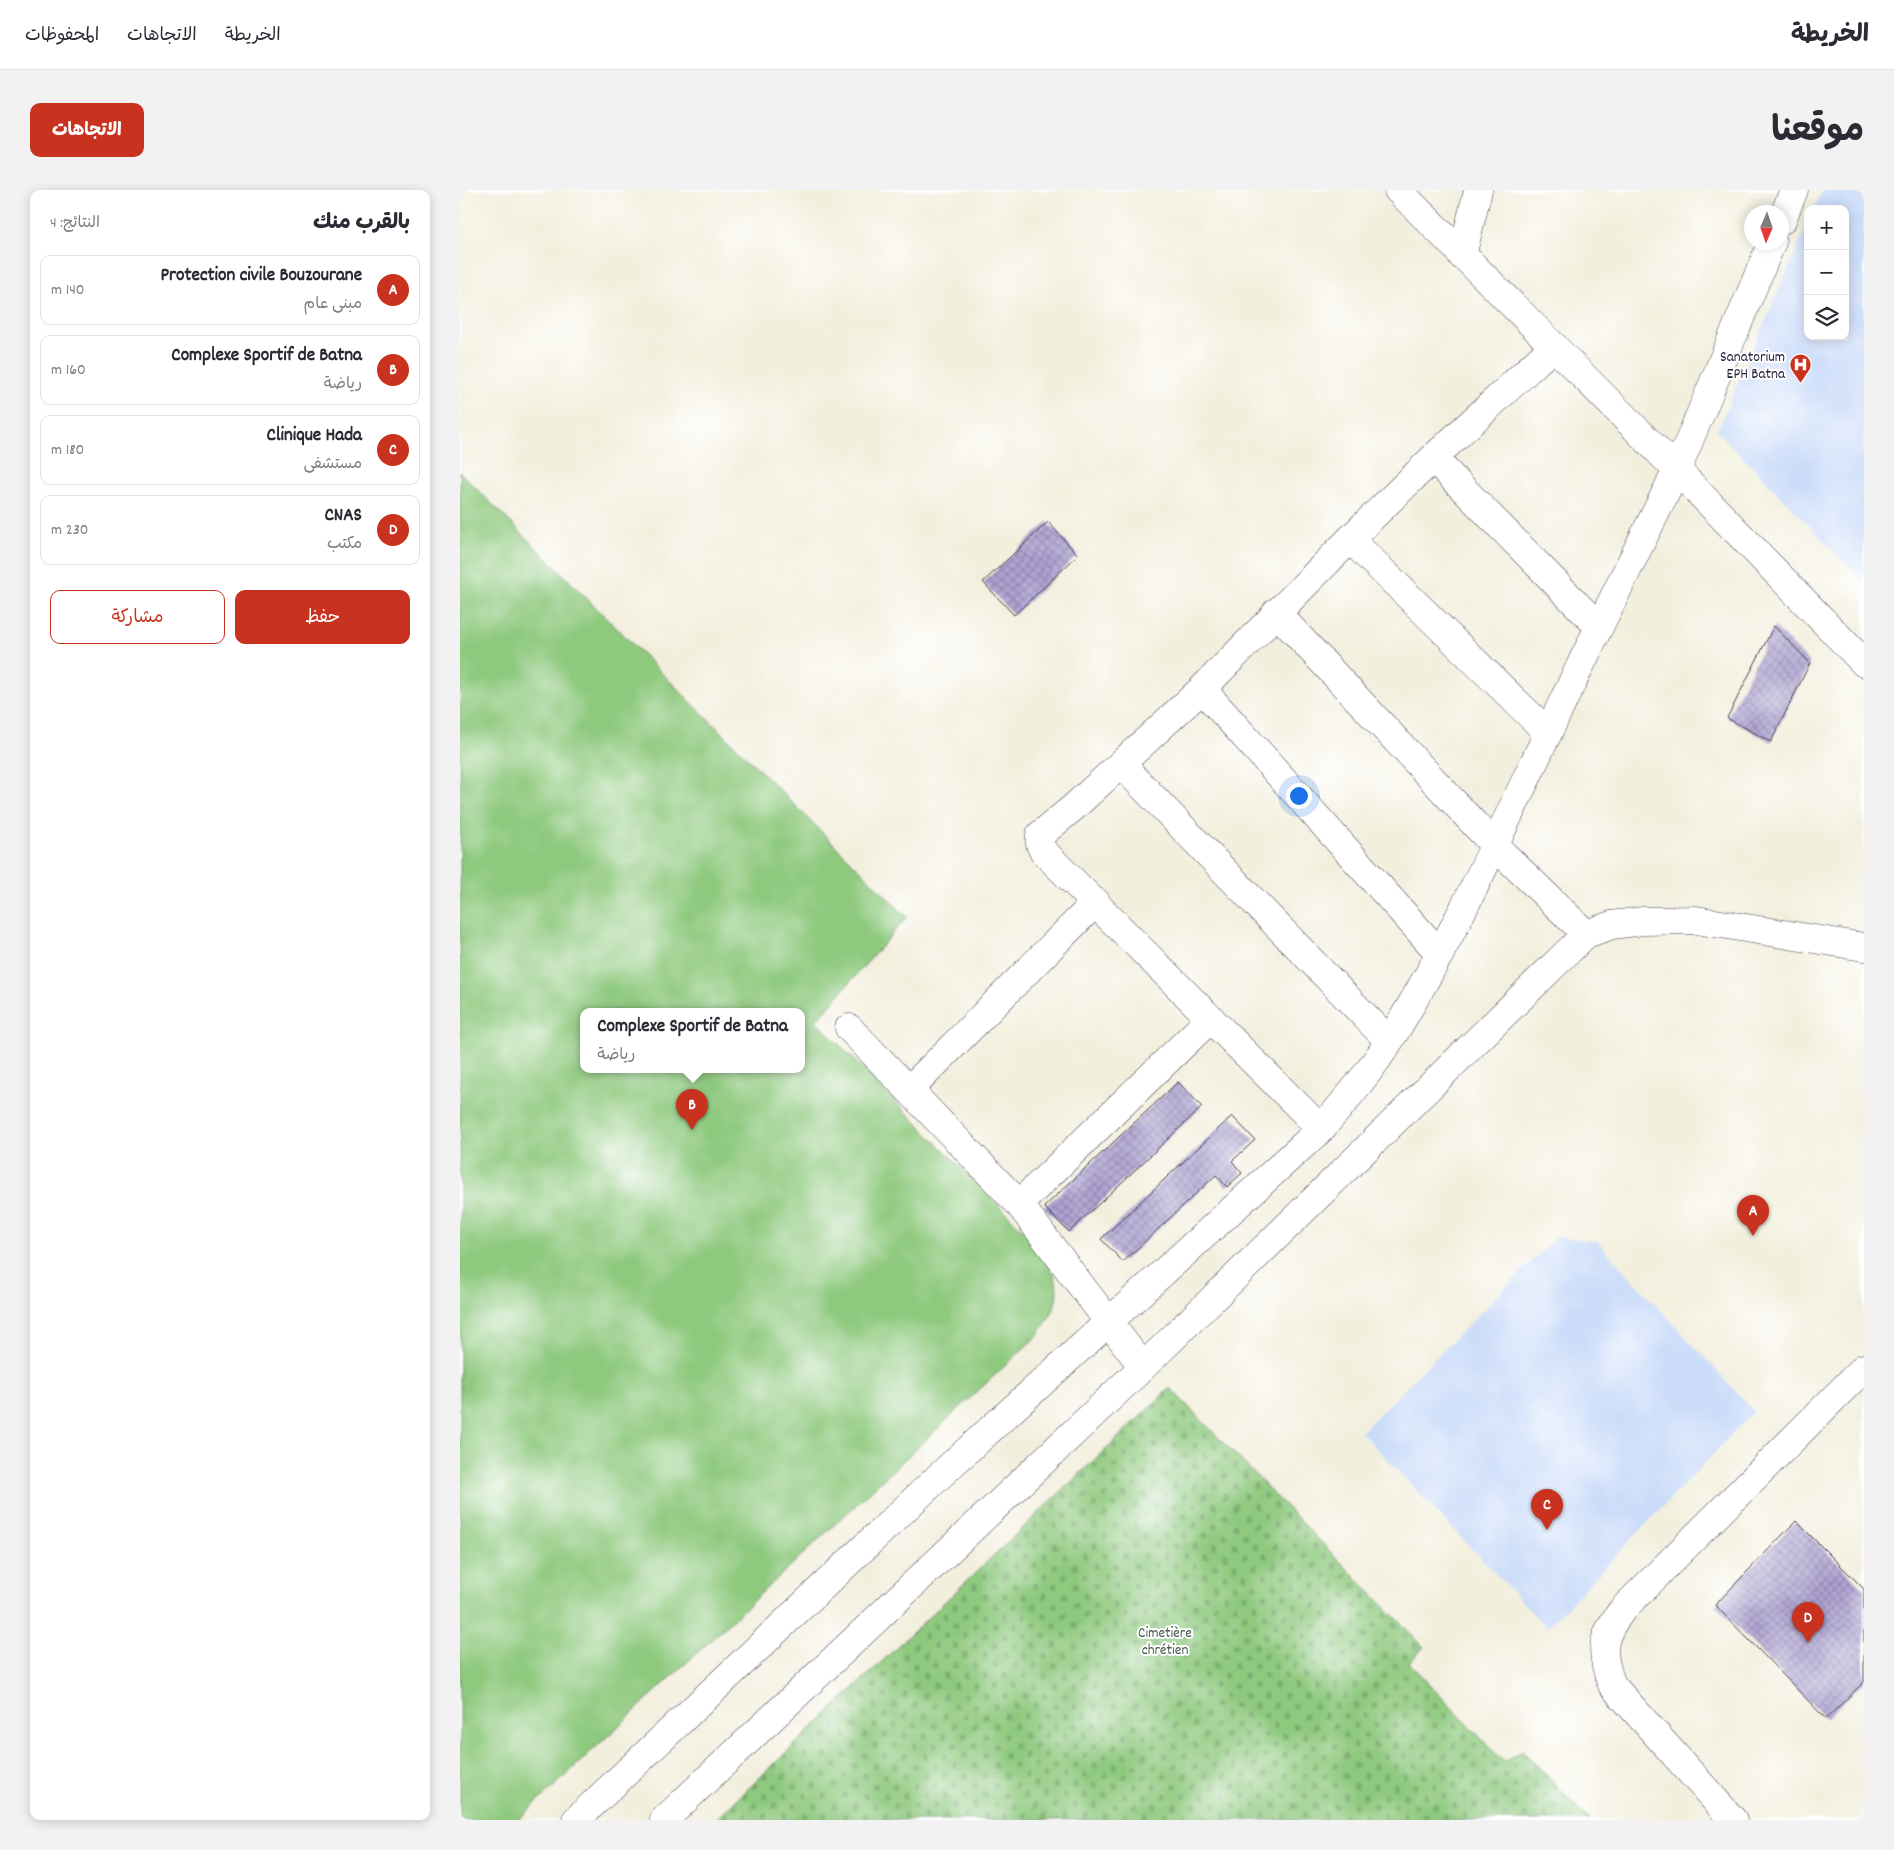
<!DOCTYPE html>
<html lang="ar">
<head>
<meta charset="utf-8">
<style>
	:root { --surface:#fff; --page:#f2f2f3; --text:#2b2b33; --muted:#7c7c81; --line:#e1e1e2; --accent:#c8321e }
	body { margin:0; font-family:Dekko,"Playpen Sans Arabic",sans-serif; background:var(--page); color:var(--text); direction:rtl }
	.controls { position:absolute; right:15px; top:15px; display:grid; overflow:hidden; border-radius:10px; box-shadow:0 2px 12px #0003 }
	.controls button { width:45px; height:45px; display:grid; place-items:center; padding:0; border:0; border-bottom:1px solid var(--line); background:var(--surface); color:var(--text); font:25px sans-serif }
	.compass { position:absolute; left:1284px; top:15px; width:45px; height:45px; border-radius:50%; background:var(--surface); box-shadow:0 2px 12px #0003; rotate:182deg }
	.you { position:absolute; left:838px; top:605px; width:18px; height:18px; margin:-12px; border:4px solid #fff; border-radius:50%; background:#1a73e8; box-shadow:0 0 0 8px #1a73e833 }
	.badge { display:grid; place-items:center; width:32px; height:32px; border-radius:50%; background:var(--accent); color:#fff; font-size:16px; font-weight:700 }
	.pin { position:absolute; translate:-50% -41px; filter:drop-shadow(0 1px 2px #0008) }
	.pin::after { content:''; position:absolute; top:26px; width:18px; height:15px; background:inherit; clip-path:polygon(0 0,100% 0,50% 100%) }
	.popup { position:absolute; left:120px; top:818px; width:225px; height:65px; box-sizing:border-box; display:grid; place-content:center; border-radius:10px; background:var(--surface); filter:drop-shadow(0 1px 4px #0005); font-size:16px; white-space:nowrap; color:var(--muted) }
	.popup b { font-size:19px; color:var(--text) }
	.popup::after { content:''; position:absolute; left:50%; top:100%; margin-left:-10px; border:10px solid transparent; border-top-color:var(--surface) }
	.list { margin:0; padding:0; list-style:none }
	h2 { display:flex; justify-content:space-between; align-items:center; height:65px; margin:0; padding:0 20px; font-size:21px }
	h2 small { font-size:16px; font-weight:400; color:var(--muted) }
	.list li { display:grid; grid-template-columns:32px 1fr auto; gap:15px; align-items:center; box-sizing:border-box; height:70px; margin:0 10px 10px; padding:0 10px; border:1px solid var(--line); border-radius:10px }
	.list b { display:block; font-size:19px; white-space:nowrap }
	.list p { margin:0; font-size:16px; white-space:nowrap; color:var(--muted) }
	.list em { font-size:16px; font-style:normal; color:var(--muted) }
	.actions { display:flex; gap:10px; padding:15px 20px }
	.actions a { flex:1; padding:11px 0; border:1px solid var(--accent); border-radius:10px; text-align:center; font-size:18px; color:var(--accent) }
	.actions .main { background:var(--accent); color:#fff }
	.icon { flex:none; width:28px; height:28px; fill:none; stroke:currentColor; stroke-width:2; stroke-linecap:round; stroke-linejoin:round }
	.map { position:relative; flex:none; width:1404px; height:1630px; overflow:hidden; direction:ltr; border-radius:10px }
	header { display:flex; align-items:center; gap:30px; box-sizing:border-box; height:70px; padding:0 25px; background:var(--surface); border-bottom:1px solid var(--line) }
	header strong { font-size:24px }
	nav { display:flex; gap:28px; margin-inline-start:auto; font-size:18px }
	.intro { display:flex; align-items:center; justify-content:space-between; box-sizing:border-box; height:120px; padding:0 30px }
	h1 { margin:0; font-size:35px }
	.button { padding:12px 22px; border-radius:10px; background:var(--accent); color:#fff; font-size:18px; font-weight:700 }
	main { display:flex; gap:30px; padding:0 30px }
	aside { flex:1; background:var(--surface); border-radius:10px; box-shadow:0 2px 12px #0003 }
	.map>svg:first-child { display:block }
</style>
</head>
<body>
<header>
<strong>الخريطة</strong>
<nav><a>الخريطة</a><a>الاتجاهات</a><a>المحفوظات</a></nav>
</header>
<div class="intro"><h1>موقعنا</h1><a class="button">الاتجاهات</a></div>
<main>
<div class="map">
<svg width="1404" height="1630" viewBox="0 0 1404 1630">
	<defs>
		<pattern id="cemetery-stones" width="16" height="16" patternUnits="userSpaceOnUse" patternTransform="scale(1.25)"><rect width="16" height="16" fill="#8ec97e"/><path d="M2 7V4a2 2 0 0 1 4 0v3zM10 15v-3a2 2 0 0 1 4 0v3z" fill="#7aac6e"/></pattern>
		<pattern id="building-cross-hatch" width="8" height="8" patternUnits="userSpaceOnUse" patternTransform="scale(1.25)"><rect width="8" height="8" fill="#aea3d2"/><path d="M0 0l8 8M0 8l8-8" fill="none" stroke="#8d84ac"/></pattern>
	</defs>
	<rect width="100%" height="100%" fill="#fff"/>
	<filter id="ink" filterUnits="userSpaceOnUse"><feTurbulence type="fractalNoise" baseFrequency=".02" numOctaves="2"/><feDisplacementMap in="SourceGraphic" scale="10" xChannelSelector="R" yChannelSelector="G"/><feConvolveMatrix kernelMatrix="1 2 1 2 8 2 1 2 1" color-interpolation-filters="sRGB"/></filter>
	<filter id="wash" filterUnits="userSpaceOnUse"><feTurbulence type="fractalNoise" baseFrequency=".0096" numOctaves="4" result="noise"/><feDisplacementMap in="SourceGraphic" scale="20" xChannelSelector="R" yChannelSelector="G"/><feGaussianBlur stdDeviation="1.12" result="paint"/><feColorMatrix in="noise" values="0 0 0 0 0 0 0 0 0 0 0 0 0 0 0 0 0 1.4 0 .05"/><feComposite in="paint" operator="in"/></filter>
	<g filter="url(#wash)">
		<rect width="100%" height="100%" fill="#f3efdd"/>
		<path fill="#cadcf9" d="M1362,0H1404V392L1257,241L1348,33V146H1385V19H1354Z
			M1096,1047L1137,1051L1294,1221L1087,1438L901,1242Z"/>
		<path fill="url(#cemetery-stones)" stroke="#58765c" d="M710,1198L964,1457L949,1473L1044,1572L1062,1560L1130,1630H255Z"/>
		<path fill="#8ec97e" stroke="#58765c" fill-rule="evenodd" d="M0,282L447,727L356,831L572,1049C587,1070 604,1089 594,1117C591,1127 583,1136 578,1145L58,1630H0ZM123,821H341V879H123Z"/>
		<g id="blocks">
			<path fill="url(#building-cross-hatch)" d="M588,332L618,365L554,425L523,392Z
				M1314,436L1350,473L1311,552L1267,528Z
				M718,892L742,917L609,1042L584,1017Z
				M772,926L795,950L772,971L782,983L767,997L756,985L663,1072L641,1049Z
				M1336,1331L1404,1399V1492L1366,1529L1255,1415Z"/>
		</g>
	</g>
	<g filter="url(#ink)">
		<use href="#blocks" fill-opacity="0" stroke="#414153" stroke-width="1"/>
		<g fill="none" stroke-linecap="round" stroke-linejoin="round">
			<defs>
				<path id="minor" d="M1322,30L1334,0
					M1002,66L1018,0
					M973,268L1139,437
					M1217,280L1312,52
					M890,349L1088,543
					M816,422L1035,656L1126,744
					M742,499L980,764
					M661,574L929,851
					M389,838L559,1014L683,1177
					M450,899L636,712
					M861,939L583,661L580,654V645L614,617L742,499L890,349L973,268L1094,156
					M559,1014L751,828
					M1273,1630L1152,1495C1139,1461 1141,1445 1165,1417L1404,1178"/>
				<path id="tertiary" d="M938,0L1217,280L1404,473
					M116,1630L488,1278L861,939C885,911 910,882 930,850C991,752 1038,648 1087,545C1129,456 1173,368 1217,280
					M204,1630L683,1177L1126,744L1152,735L1183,731L1236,730L1404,757"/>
			</defs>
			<use href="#minor" stroke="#414153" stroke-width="29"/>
			<use href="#tertiary" stroke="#414153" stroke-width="29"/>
			<use href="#minor" stroke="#fff" stroke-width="28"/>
			<use href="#tertiary" stroke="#fff" stroke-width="28"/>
		</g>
	</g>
	<defs>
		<symbol id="hospital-pin" viewBox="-11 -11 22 30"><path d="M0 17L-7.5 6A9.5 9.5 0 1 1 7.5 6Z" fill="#c8321e" stroke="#fff"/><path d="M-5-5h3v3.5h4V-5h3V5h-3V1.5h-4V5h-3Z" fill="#fff"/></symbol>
	</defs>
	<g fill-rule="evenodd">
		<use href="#hospital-pin" x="1328" y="162" width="25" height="34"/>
	</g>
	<g text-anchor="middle" stroke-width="4" stroke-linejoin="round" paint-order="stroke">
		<g font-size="15" fill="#22223b" stroke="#fff" text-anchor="end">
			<text x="1325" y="171">Sanatorium<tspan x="1325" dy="17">EPH Batna</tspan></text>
		</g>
		<g font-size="15" fill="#485c52" stroke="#fff">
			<text x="705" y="1447">Cimetière<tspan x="705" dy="17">chrétien</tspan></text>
		</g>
	</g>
</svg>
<div class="controls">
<button>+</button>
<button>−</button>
<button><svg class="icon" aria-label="layers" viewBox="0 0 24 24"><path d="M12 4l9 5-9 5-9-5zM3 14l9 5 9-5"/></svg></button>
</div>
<svg class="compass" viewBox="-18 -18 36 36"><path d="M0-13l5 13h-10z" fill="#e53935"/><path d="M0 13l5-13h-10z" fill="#7c7c81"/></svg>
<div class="you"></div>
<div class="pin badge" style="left:1293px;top:1046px">A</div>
<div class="pin badge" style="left:232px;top:940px">B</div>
<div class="popup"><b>Complexe Sportif de Batna</b>رياضة</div>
<div class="pin badge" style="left:1087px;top:1340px">C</div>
<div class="pin badge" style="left:1348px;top:1453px">D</div>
</div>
<aside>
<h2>بالقرب منك<small>النتائج: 4</small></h2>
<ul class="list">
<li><span class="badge">A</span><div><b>Protection civile Bouzourane</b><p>مبنى عام</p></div><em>140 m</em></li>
<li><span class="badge">B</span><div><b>Complexe Sportif de Batna</b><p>رياضة</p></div><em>160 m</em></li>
<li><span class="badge">C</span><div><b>Clinique Hada</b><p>مستشفى</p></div><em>180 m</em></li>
<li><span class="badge">D</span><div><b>CNAS</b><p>مكتب</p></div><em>230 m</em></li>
</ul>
<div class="actions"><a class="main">حفظ</a><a>مشاركة</a></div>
</aside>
</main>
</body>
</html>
